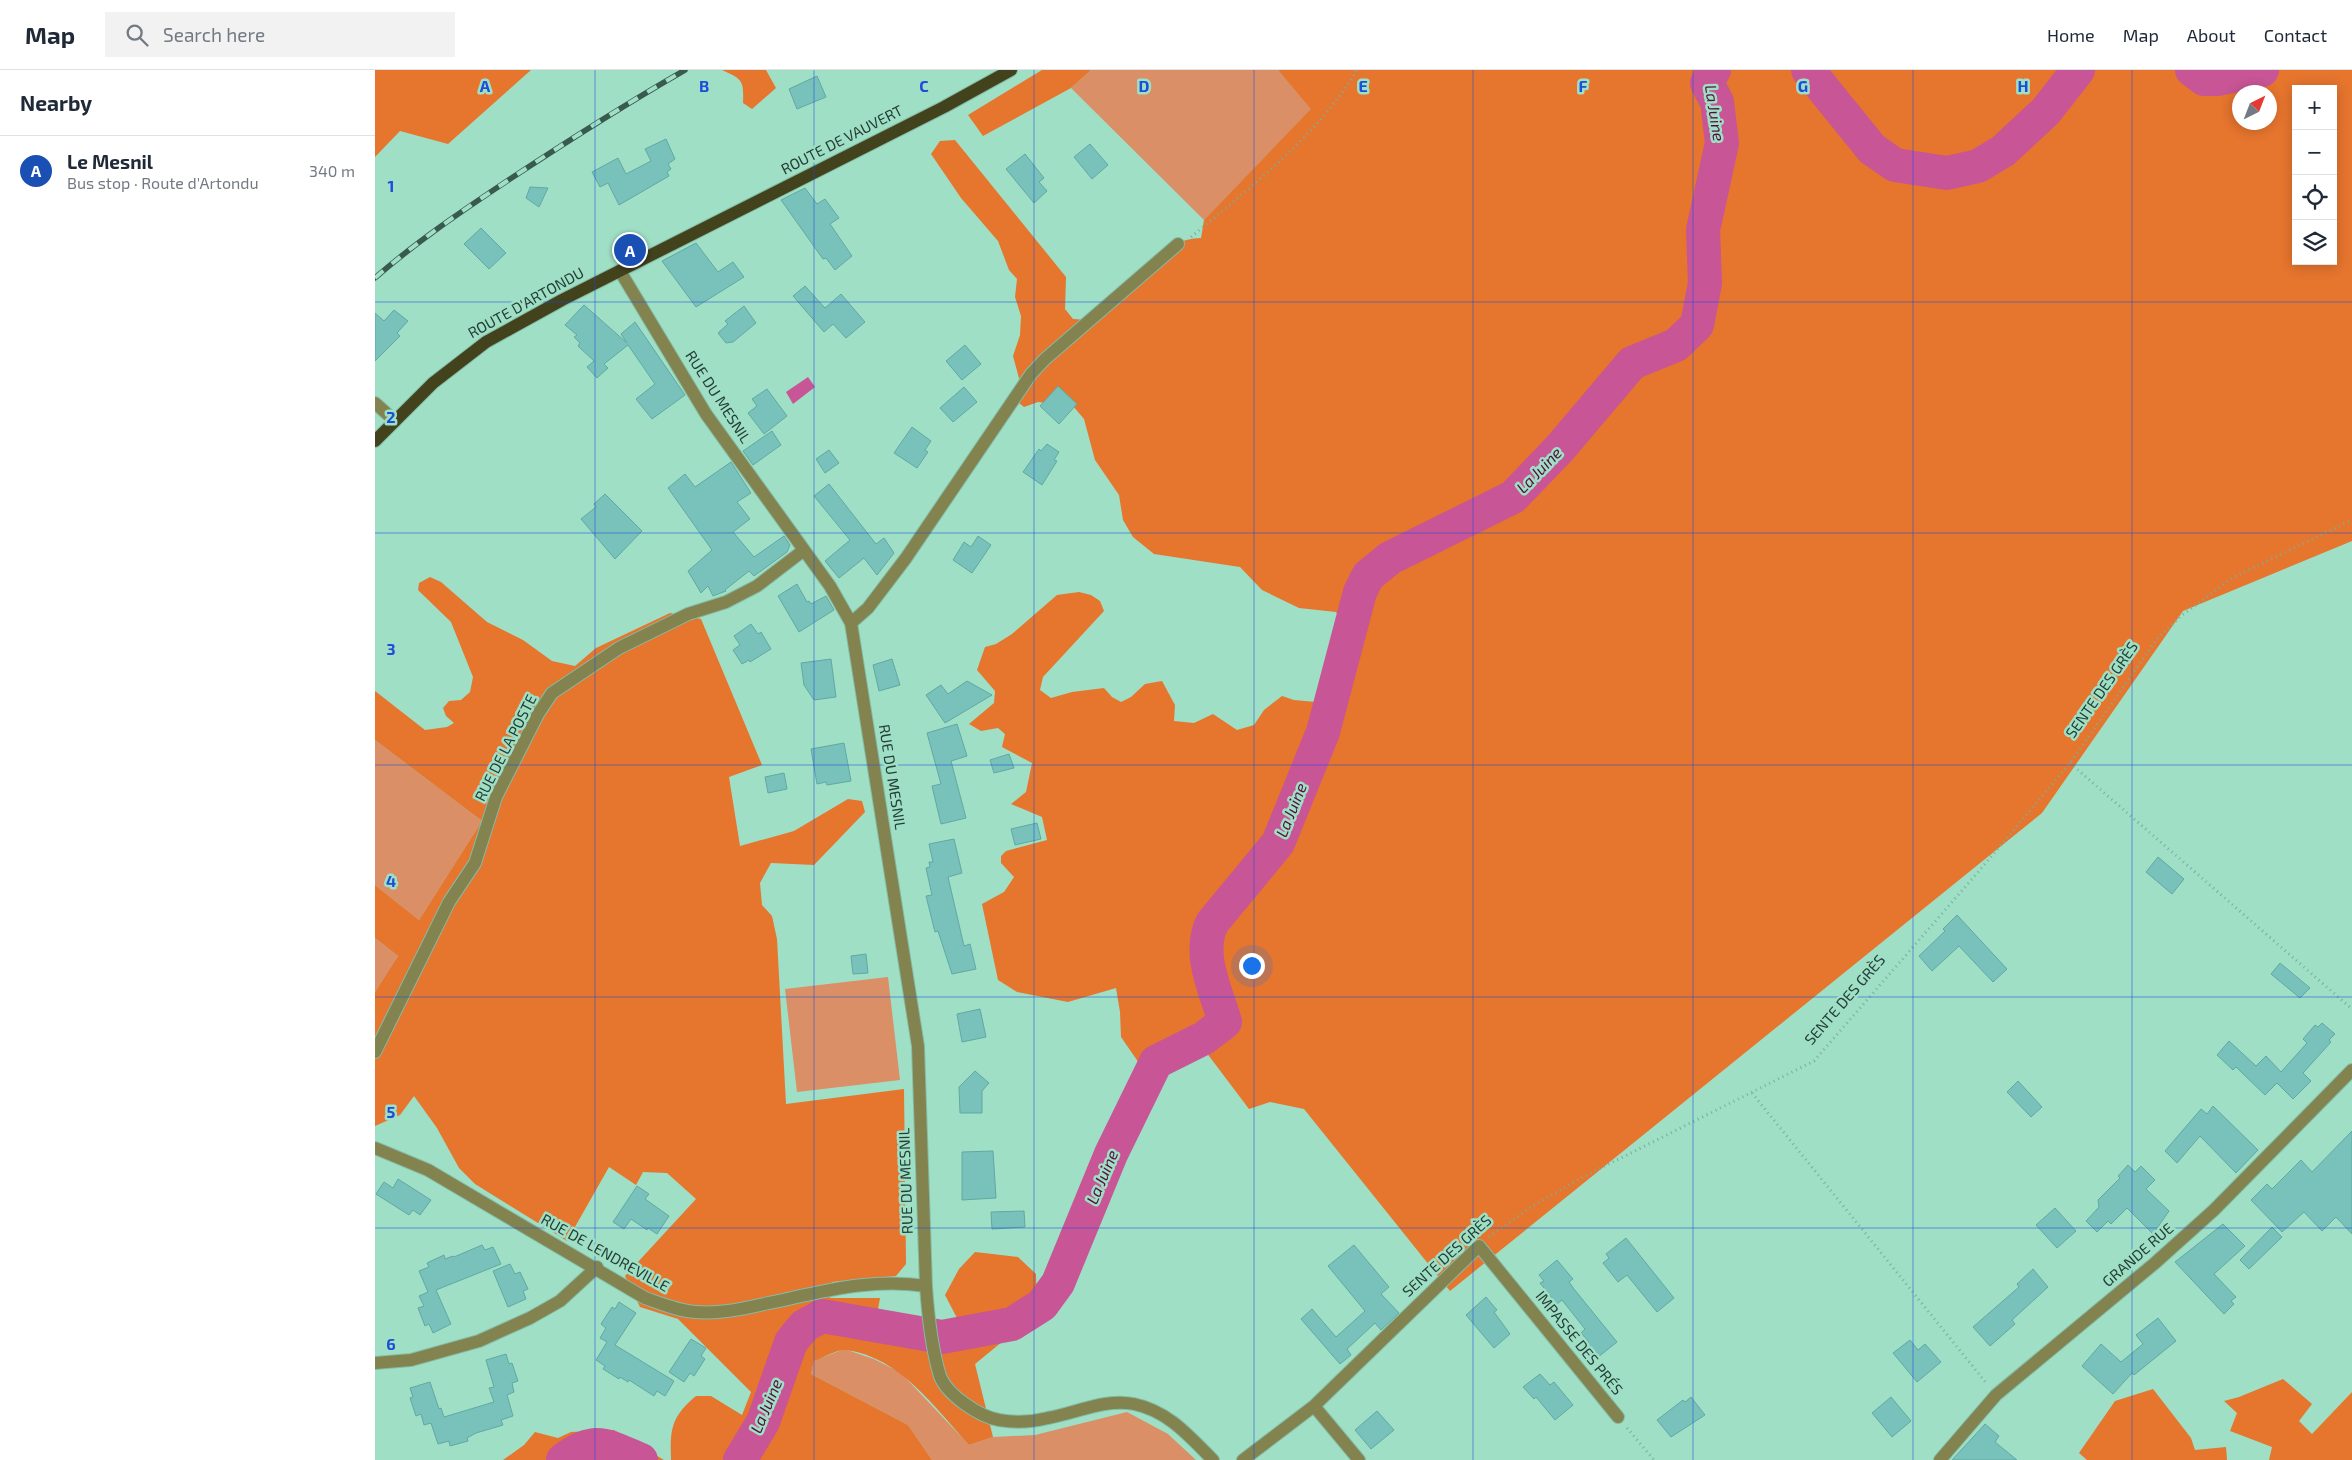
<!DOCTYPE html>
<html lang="en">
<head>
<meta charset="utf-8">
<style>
	:root { --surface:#fff; --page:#f2f2f3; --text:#1f2937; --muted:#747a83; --line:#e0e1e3; --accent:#ba3a85 }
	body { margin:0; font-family:"Exo 2",sans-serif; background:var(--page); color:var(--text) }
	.controls { position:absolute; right:15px; top:15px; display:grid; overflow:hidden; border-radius:0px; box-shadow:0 2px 12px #0003 }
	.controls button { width:45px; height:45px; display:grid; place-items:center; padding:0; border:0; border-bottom:1px solid var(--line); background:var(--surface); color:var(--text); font:25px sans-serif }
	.compass { position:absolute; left:1857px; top:15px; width:45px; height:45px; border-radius:50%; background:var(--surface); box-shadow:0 2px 12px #0003; rotate:42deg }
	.you { position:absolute; left:876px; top:895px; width:18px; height:18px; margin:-12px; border:4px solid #fff; border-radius:50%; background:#1a73e8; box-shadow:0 0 0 8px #1a73e833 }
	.badge { display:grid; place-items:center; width:32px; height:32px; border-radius:50%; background:var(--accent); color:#fff; font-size:16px; font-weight:700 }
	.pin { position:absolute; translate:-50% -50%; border:2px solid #fff; box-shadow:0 1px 5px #0006 }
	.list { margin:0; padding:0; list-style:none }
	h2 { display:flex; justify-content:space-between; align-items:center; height:65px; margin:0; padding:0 20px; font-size:21px }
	h2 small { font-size:16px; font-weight:400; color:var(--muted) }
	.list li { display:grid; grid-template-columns:32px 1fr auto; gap:15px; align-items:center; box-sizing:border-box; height:70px; padding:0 20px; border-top:1px solid var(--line) }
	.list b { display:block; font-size:19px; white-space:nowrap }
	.list p { margin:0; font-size:16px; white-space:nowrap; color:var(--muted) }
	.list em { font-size:16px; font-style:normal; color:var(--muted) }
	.icon { flex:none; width:28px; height:28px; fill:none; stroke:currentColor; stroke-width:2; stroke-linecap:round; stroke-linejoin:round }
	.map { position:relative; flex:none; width:1977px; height:1390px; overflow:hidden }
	header { display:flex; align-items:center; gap:30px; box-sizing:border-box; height:70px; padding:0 25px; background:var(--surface); border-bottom:1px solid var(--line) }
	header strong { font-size:24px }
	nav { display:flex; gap:28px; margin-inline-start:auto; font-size:18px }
	.search { width:350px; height:45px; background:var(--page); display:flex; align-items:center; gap:12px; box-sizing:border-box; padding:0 18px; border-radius:0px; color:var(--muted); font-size:19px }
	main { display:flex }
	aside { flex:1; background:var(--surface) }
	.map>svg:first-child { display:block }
</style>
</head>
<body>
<header>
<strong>Map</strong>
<div class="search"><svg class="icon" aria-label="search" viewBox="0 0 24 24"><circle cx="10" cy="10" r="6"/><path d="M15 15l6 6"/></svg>Search here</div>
<nav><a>Home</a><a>Map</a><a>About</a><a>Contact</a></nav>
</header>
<main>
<aside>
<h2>Nearby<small></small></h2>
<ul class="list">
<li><span class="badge" style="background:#1a4fb4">A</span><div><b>Le Mesnil</b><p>Bus stop · Route d'Artondu</p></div><em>340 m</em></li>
</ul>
</aside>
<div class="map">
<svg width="1977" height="1390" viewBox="0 0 1977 1390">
	<rect width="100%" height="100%" fill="#9fdfc6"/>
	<path fill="#da8f67" d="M716,0H903L937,39L829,150L696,18Z
		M0,670L107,751L44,850L0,815Z
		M0,868L23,886L0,922Z
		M513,907L525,1010L422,1022L410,919Z
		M469,1279L499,1289L526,1303L594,1375L618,1367L660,1365L752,1342L793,1364L821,1390H557L533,1355L436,1304L439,1291Z"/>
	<path fill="#e6752e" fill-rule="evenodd" d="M0,0H156L73,74L25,61L0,87Z
		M347,0H391L401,18L377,39L368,33C369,10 367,9 347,0Z
		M667,0H716L696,18L608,66L593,45Z
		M903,0H1977V471L1808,541L1667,743L1075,1221L929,1039L895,1032L874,1039L828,978L815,989L790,1001L766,996L746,967L745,942L741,918L693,932L642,922L623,910L607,834L629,822L639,807L626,793V786L631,781L672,770L667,747L636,734L651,722L657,693L627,677L630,664L623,658L606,661L594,654L619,633L620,621L602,600L610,577L621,574L637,564L682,525L704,522L716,525L725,531L729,541L668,607L665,620L676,628L697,622L729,618L737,627L746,632L756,627L770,614L787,611L800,635L799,651L819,653L838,644L862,660L879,655L889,640L907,626L919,630L962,634L979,609V574L961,542L924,538L887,520L865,497L779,484L758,467L748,450L744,425L720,390L709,349L698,336L663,332L649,337L639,329L645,312L638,286L645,265L646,246L640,227L642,209L634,200L623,171L586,128L556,84L565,71L580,70L691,207L690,239L698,249L714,250L775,202L779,186C794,175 807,169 826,168L829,150L936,39ZM1921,19H1958V191H1921ZM1864,22H1894V52H1864Z
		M55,507L66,512L112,552L148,570L177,591L200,596L221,578L295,543L326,549L387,695L354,707L365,776L419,761L473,729L487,731L490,742L439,795L396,793L385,813L387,835L397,846L402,869L411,1034L529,1019L531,1194L521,1206L457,1212L455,1228H505L499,1262L541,1267L538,1277H581L582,1248L570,1225L584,1199L600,1182L643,1187L661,1204L662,1243L600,1294L618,1367L594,1375C560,1338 525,1287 471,1280C462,1279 448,1288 439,1291L436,1304L533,1355L557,1390H296C295,1359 296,1347 321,1326H336L367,1345L376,1322L303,1249L265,1237L250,1206L321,1129L292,1103L268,1102L261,1115L234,1097L192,1171L100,1114L84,1098L62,1058L39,1026L25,1045L0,1056V922L23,886L0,868V815L44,850L107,751L0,670V621L50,660L72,657L79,653L71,646L68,638L74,631L86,630L95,622L98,607L76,552L43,520L44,513Z
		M1908,1309L1937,1334L1924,1351L1937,1364L1977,1322V1390H1894L1897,1377L1855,1361L1862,1343L1849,1331L1864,1327Z
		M1778,1319L1816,1368L1820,1380L1851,1377L1852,1390H1712L1704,1383L1740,1331Z
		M239,1360L289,1390H128L149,1375L160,1362L183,1368L196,1362Z"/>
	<path fill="#c85595" d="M433,307L440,317L418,334L411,322Z"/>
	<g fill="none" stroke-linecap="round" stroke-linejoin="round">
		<path stroke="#c85595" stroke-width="34" d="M1433,0L1497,79L1520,95L1572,103L1603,96L1628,81L1671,41L1703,0
			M1817,0L1829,9H1842L1887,0
			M188,1390C221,1365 232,1376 266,1390
			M365,1390L388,1352L416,1272L429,1256L447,1246L567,1267L637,1254L667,1235L683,1213L736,1084L781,992L829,968L850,952C841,921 822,884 837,853L903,773L948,662L985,522L993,506L1015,488L1138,427L1185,378L1257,293L1301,275L1322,255L1330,213L1328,160L1347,73L1342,32L1332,13L1339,0"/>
	</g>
	<path fill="#79c2bb" stroke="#60a8a2" d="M442,6L451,27L422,39L414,19Z
		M291,69L300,89L293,94L296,99L292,102L294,106L244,135L233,113L225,117L217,102L243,88L251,104L276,91L270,79Z
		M715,74L733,95L717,109L699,87Z
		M650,84L669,108L664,112L672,121L659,133L631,99Z
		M155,117L173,118L164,137L151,128Z
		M430,118L442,134L450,129L464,148L455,154L477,186L460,200L451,188L448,189L406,130Z
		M106,158L131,183L114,199L89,174Z
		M321,173L343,202L358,192L369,207L321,237L287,191Z
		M430,216L450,238L466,224L490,252L471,268L458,254L449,262L418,226Z
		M209,235L252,273L246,264L260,252L310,325L277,349L261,329L280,314L253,275L229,294L233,298L222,308L212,297L219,291L203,276L205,273L199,267L202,265L190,255Z
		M369,236L381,253L358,272L351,273L343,263L353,254L350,251Z
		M19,240L33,251L22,263L25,266L0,291V243L9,251Z
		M590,275L606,294L587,310L571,291Z
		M683,316L702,334L684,354L665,336Z
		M589,317L602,332L578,352L565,338Z
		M392,319L412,346L389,364L373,343L382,336L377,329Z
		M537,357L556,371L550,380L553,382L542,398L519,383Z
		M397,361L406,375L378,395L368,381Z
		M672,374L684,382L679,390L682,391L667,415L648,402L664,379L666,381Z
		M454,380L464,393L450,403L441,389Z
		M356,392L376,423L362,432L375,449L358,462L379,487L409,466L415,475L412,482L379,506L374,501L350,520L351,521L338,526L333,516L326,523L313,501L337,480L293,418L310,404L320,417Z
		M454,414L501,474L509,468L519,483L502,505L489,488L464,508L450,491L475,470L439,426Z
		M230,424L267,461L240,489L206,449L221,437L219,434Z
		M603,466L616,475L597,503L578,490L589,472L596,477Z
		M422,514L432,532L434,531L436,534L451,526L459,540L424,562L403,526Z
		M376,554L383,564L386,562L396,579L375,592L374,590L367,594L358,580L365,575L359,566Z
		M456,589L461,627L439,630L429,615L426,593Z
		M517,589L525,615L504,621L498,595Z
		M592,611L617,625L570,653L551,625L566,615L573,624Z
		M582,654L592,686L576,691L591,748L566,754L557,716L566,714L552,663Z
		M469,673L476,711L452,715L451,712L442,714L436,679Z
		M634,684L639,698L619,703L615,690Z
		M409,703L412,719L393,723L390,707Z
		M662,753L666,769L640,775L636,759Z
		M579,769L587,803L573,807L589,876L595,874L601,899L577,904L563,861L560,862L551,826L557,825L551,798L555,797L554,792H558L554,774Z
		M1783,787L1809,809L1797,824L1771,802Z
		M1582,845L1632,899L1618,912L1584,876L1557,901L1544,886L1570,861L1568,859Z
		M491,884L493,903L478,904L476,886Z
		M1905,893L1935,918L1925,928L1896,904Z
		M605,939L611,967L587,972L582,944Z
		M1947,953L1960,964L1954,970L1956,972L1928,1003L1936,1011L1918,1029L1902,1013L1890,1025L1861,997L1858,1000L1842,985L1854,971L1881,996L1891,986L1906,1002L1932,973L1928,969L1940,955L1943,957Z
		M600,1001L614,1013L607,1021V1043H585L584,1017Z
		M1643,1011L1667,1037L1656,1047L1632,1022Z
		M1838,1036L1883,1080L1861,1103L1825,1066L1802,1093L1790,1081L1826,1039L1832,1044Z
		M1977,1061V1164L1961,1147L1947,1161L1929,1142L1907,1162L1876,1130L1892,1114L1897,1119L1926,1090L1937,1102Z
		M618,1081L621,1128L587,1130V1082Z
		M1753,1095L1760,1102L1766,1096L1780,1110L1771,1119L1794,1141L1778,1164L1752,1138L1736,1154L1733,1151L1722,1162L1711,1151L1724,1137L1723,1130L1745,1108L1743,1106Z
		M23,1109L56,1130L45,1145L38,1140L34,1145L1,1124L9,1112L18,1118Z
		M262,1116L274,1124L270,1129L294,1146L282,1164L273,1158L272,1160L256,1149L249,1159L238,1152Z
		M1680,1138L1701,1161L1682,1178L1661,1155Z
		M649,1141L650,1157L617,1159L616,1142Z
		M1848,1154L1870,1176L1839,1204L1861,1227L1856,1231L1859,1234L1849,1244L1800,1192Z
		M1897,1157L1907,1167L1874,1199L1865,1190Z
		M1251,1168L1299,1228L1282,1242L1252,1205L1243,1212L1228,1193L1234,1188L1231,1184Z
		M107,1175L110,1180L118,1177L126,1194L61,1220L76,1254L58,1263L54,1254L50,1256L43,1238L49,1236L44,1226L53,1222L44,1201L54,1197L52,1193L69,1185L70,1189L78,1186L79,1187Z
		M979,1175L1014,1217L1006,1224L1024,1243L1006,1260L1000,1253L972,1279L976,1285L965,1294L926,1249L937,1239L961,1267L990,1241L953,1196Z
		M1182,1190L1198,1209L1194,1212L1199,1219L1242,1272L1222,1288L1210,1275L1214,1272L1206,1263L1210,1259L1187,1230L1182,1234L1165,1213L1169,1211L1164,1205Z
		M135,1194L140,1204L145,1202L153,1219L148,1221L151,1229L133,1237L118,1201Z
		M1658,1199L1673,1217L1637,1250L1640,1254L1615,1276L1598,1257L1644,1217L1642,1214Z
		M1111,1227L1122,1240L1119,1242L1135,1264L1119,1278L1091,1245Z
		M244,1232L261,1243L240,1275L299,1311L290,1326L282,1321L279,1326L254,1310L253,1312L245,1307L244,1309L228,1299L230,1296L221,1290L232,1272L225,1268L231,1258L226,1254L237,1237L240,1239Z
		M1783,1248L1801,1271L1759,1305L1757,1303L1738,1324L1707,1296L1726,1274L1746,1292L1768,1274L1761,1265Z
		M316,1269L331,1278L326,1286L330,1289L319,1306L315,1303L309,1312L294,1302Z
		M1535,1270L1543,1280L1550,1274L1566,1292L1542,1312L1518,1283Z
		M131,1284L134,1294L137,1293L143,1311L137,1313L139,1322L132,1325L138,1346L126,1350L128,1355L101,1363L92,1368L93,1371L75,1376L74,1371L63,1374L56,1353L49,1355L46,1344L41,1346L35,1328L38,1327L35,1318L55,1312L64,1339L66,1338L69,1347L119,1332L114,1318L119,1317L111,1290Z
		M1165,1304L1175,1315L1179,1312L1198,1335L1180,1350L1161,1327L1159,1329L1148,1317Z
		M1316,1327L1330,1345L1296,1367L1282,1350L1308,1330L1310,1332Z
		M1516,1327L1536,1351L1517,1367L1497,1343Z
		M1002,1341L1019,1360L996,1379L980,1360Z
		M1610,1354L1624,1366L1620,1372L1642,1390H1577Z"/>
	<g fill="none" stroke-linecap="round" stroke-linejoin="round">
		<defs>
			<path id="minor" d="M245,201L331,344L455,516L476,553L543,976L551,1216C553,1245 556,1277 565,1306C572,1325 605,1347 624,1350C641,1353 657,1352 673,1348C701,1343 731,1328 759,1334C793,1341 814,1366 838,1390
				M0,333L20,351
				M476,553L493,538L531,488L656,304L670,289L803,174
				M0,982L74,832L100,793L121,727L163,644L177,623L244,578L313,544L351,532L382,516L429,480
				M0,1078L53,1100L270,1228C287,1234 304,1241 321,1242C344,1244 367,1239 389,1234C443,1223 496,1207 551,1216
				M0,1293L36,1290L104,1271L155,1248L185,1231L222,1197
				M939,1336L984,1390
				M868,1390L939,1336L1104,1176L1243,1347
				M1565,1390L1621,1325L1780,1193L1839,1140L1977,1000"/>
			<path id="major" d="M0,371L58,313L111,272L187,230L569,37L636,0"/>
		</defs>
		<use href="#minor" stroke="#84bca6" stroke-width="14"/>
		<use href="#major" stroke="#84bca6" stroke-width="14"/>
		<path stroke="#7aaf9a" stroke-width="3" stroke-dasharray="1 4" stroke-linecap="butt" d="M816,167C873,119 944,65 982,0
			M1695,693L1977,939
			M1377,1023L1612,1314
			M1114,1167L1156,1137L1206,1108L1439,991L1604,801L1695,693L1782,569L1806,546L1857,508L1977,450
			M1252,1358L1279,1390"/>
		<use href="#minor" stroke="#83834f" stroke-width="12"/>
		<use href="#major" stroke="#42421d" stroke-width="12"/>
		<defs>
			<path id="rail" d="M0,208C41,172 87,141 132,111C191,72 249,35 310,0"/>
		</defs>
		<use href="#rail" stroke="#395a4e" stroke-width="5.5"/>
		<use href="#rail" stroke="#9fdfc6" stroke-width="4" stroke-dasharray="11" stroke-linecap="butt"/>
	</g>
	<path fill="none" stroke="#1d4ed8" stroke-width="1" stroke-opacity="0.55" d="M220,0V1390M439,0V1390M659,0V1390M879,0V1390M1098,0V1390M1318,0V1390M1538,0V1390M1757,0V1390M0,232H1977M0,463H1977M0,695H1977M0,927H1977M0,1158H1977"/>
	<g text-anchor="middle" stroke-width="5" stroke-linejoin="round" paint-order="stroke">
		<g font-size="15" fill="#243f35" stroke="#9fdfc6">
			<text transform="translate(467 70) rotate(-27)" y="5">ROUTE DE VAUVERT</text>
			<text transform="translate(151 233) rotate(-29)" y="5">ROUTE D'ARTONDU</text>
			<text transform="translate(343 327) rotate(57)" y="5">RUE DU MESNIL</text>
			<text transform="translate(1727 620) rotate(-55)" y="5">SENTE DES GRÈS</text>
			<text transform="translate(131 678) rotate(-63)" y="5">RUE DE LA POSTE</text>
			<text transform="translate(517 707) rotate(81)" y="5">RUE DU MESNIL</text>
			<text transform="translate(1470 930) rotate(-49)" y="5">SENTE DES GRÈS</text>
			<text transform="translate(531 1111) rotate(-92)" y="5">RUE DU MESNIL</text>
			<text transform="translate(230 1183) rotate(29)" y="5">RUE DE LENDREVILLE</text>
			<text transform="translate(1763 1185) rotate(-41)" y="5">GRANDE RUE</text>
			<text transform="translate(1072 1186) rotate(-42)" y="5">SENTE DES GRÈS</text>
			<text transform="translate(1204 1273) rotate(51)" y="5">IMPASSE DES PRÉS</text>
		</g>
		<g font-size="16" font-style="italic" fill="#570d3a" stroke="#9fdfc6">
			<text transform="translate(1340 43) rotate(81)" y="6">La Juine</text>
			<text transform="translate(1164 400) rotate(-46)" y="6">La Juine</text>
			<text transform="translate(916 740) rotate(-68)" y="6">La Juine</text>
			<text transform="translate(727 1107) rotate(-67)" y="6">La Juine</text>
			<text transform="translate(391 1336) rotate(-67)" y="6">La Juine</text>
		</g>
	</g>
	<g font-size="16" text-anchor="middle" font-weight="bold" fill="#1d4ed8" stroke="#9fdfc6" stroke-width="5" stroke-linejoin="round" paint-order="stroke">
		<text x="110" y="22">A</text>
		<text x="329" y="22">B</text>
		<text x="549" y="22">C</text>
		<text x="769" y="22">D</text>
		<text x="988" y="22">E</text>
		<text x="1208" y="22">F</text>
		<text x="1428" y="22">G</text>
		<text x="1648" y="22">H</text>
		<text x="16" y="122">1</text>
		<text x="16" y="353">2</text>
		<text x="16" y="585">3</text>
		<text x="16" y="817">4</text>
		<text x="16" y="1048">5</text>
		<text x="16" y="1280">6</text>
	</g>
</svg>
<div class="controls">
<button>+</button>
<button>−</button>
<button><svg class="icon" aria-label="locate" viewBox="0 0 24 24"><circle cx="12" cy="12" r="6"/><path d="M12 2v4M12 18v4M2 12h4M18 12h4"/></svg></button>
<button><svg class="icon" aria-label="layers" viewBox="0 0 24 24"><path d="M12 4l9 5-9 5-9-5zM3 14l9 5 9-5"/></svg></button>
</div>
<svg class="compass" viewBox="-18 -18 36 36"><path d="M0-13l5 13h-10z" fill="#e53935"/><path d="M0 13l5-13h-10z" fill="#747a83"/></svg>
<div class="you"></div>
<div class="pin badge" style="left:255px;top:180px;background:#1a4fb4">A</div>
</div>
</main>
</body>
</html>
